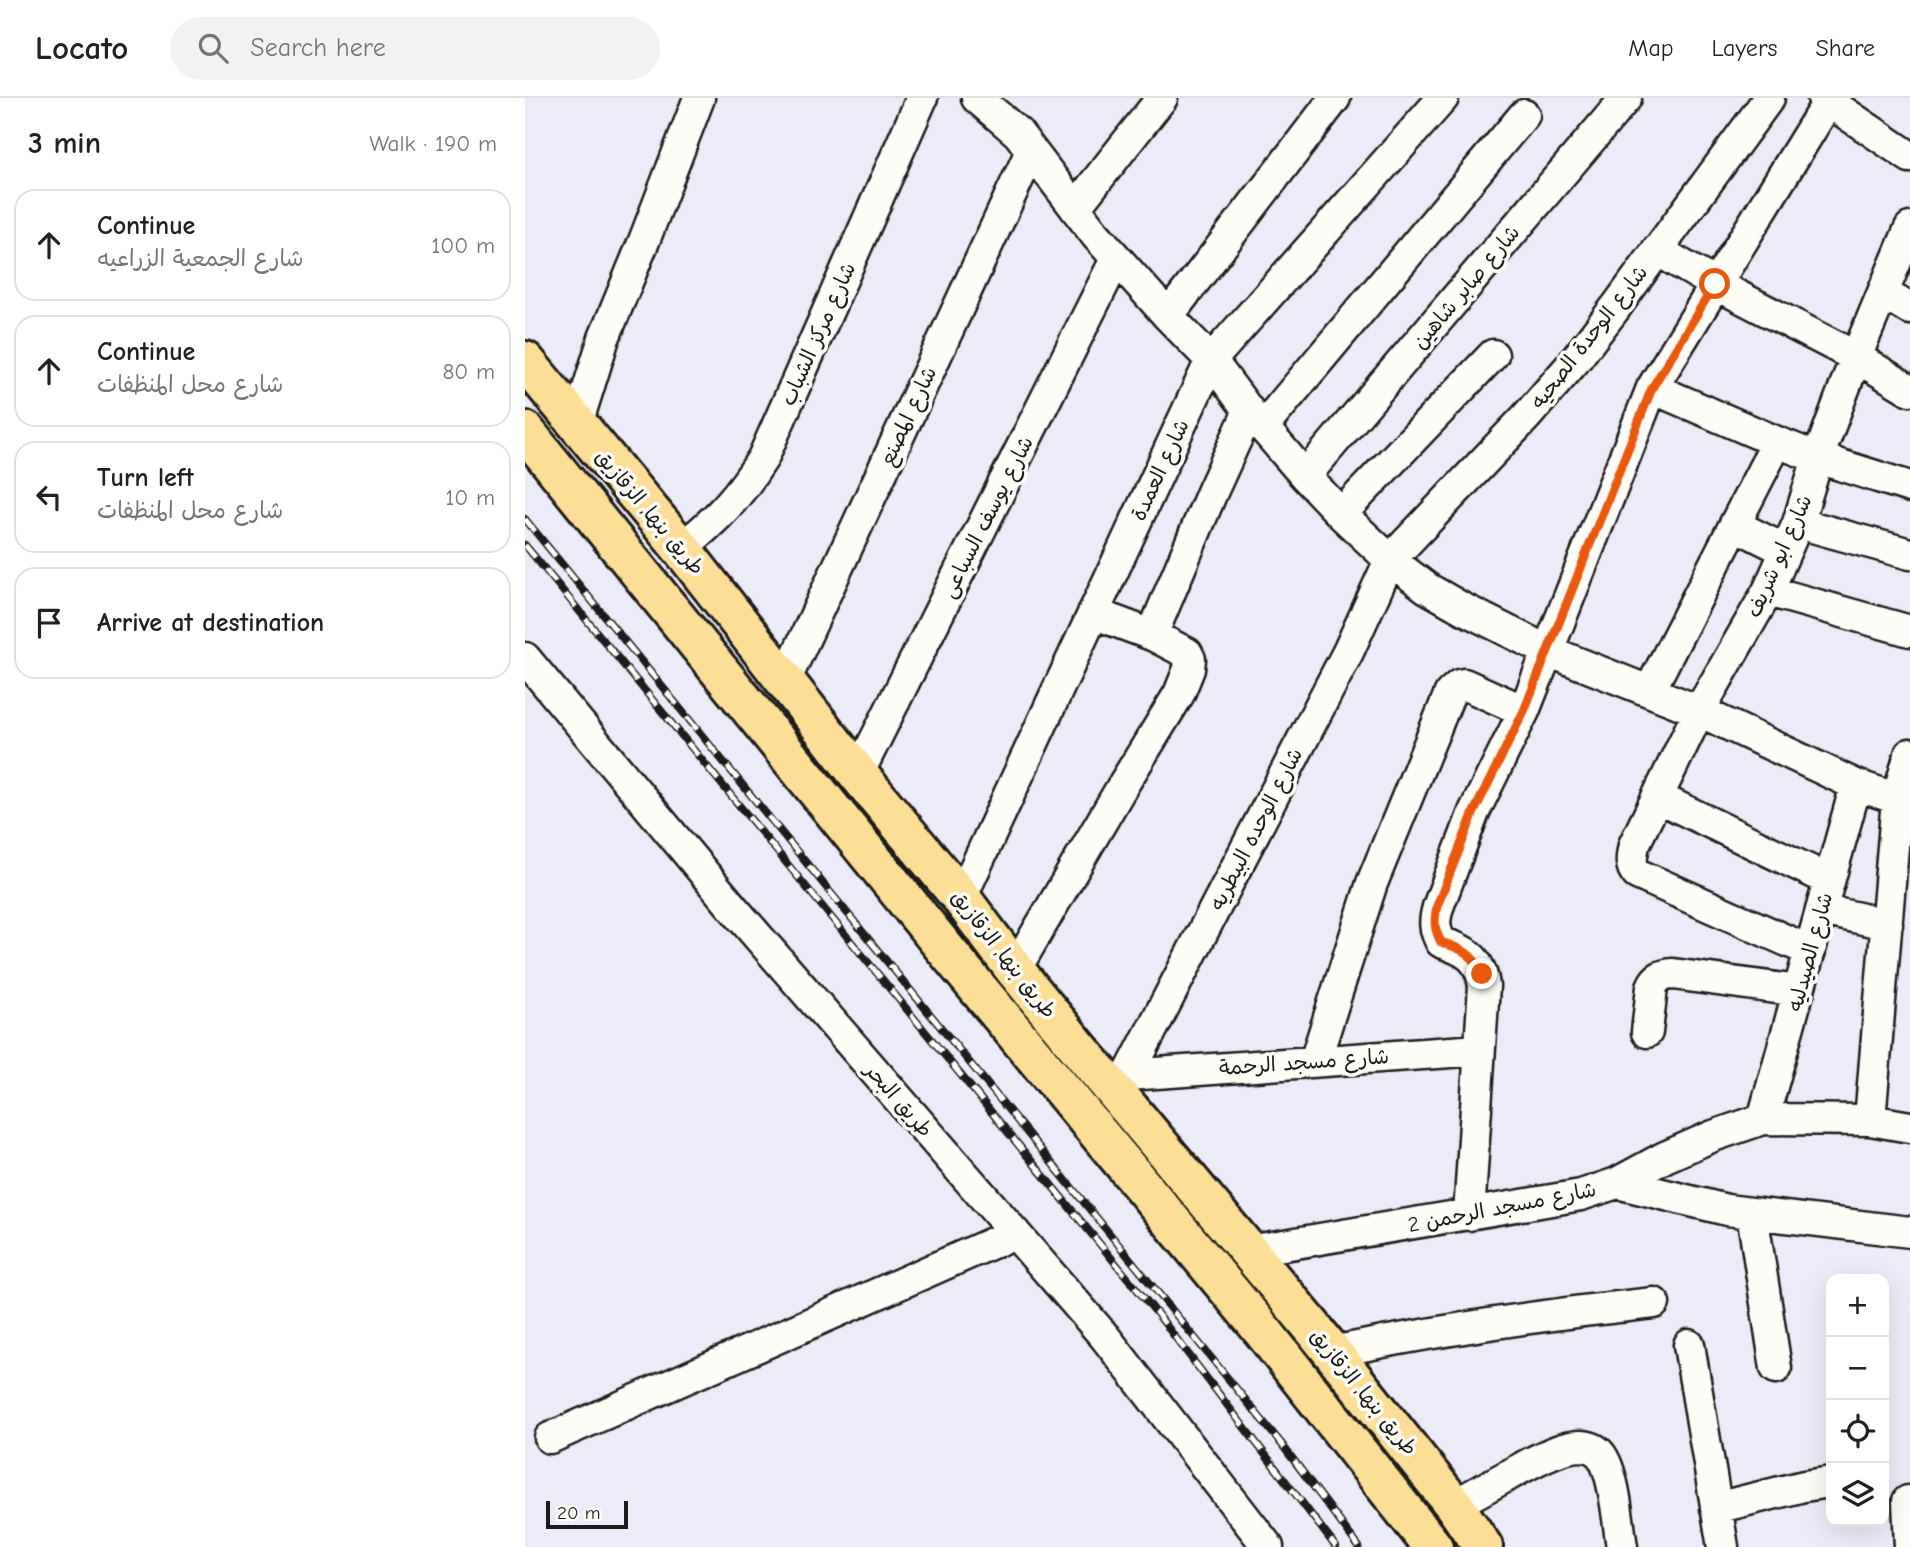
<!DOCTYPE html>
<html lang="en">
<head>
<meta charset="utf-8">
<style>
	:root { --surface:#fff; --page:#f2f2f2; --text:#202124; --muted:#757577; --line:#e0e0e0 }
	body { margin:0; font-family:"Comic Neue","Playpen Sans Arabic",sans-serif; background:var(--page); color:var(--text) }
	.controls { position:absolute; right:21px; bottom:21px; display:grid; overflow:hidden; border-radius:14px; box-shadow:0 7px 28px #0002 }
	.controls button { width:63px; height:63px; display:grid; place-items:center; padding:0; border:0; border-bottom:2px solid var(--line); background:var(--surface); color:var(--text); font:35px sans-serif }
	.scale { position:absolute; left:21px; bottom:18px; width:82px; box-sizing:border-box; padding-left:7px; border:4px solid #1c1c1c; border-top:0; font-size:19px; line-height:24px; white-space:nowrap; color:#1c1c1c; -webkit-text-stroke:5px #fdfcf7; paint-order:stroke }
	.stop { position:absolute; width:21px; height:21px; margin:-16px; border:5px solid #ea580c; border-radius:50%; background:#fff }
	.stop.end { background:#ea580c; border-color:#fff; box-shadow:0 2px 7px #0008 }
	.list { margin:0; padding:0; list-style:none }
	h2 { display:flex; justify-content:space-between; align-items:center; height:91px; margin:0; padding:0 28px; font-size:30px }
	h2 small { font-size:23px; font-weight:400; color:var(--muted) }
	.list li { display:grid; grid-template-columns:46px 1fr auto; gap:21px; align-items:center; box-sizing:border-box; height:112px; margin:0 14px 14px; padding:0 14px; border:2px solid var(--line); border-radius:21px }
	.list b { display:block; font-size:26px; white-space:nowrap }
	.list p { margin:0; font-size:23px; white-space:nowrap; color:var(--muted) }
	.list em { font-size:23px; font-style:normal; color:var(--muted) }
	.icon { flex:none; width:38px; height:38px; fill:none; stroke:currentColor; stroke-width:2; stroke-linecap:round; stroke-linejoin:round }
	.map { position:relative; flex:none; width:1385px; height:1449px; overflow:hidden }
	header { display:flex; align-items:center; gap:42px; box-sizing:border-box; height:98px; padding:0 35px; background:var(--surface); border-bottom:2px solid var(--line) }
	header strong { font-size:33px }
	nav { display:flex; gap:38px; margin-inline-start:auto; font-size:24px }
	.search { width:490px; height:63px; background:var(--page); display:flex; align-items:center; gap:18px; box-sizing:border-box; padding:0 24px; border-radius:38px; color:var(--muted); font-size:26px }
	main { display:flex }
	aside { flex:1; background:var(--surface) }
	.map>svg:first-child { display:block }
</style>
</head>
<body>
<header>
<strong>Locato</strong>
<div class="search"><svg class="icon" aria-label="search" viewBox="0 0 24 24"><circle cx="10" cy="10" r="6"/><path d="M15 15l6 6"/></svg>Search here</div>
<nav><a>Map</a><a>Layers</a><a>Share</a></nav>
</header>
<main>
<aside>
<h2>3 min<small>Walk · 190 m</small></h2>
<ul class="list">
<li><svg class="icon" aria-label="ahead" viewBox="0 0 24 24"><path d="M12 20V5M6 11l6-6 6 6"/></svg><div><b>Continue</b><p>شارع الجمعية الزراعيه</p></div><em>100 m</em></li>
<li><svg class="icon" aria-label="ahead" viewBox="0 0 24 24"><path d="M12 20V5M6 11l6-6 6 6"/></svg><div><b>Continue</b><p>شارع محل المنظفات</p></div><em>80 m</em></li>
<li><svg class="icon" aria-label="left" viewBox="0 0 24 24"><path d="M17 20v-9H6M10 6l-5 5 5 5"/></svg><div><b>Turn left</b><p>شارع محل المنظفات</p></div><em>10 m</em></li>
<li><svg class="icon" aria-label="arrive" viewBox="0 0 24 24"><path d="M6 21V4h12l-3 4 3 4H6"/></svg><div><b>Arrive at destination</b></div></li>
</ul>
</aside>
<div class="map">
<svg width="1385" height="1449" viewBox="0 0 1385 1449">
	<rect width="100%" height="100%" fill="#ececf8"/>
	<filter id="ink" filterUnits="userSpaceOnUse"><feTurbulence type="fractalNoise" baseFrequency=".0143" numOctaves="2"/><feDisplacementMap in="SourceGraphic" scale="14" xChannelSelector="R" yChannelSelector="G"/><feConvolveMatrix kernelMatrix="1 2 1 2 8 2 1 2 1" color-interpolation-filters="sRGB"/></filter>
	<g filter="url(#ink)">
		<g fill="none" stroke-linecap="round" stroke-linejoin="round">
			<defs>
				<path id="minor" d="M452,0L493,35L570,136L643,218L686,262L724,313L780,378L816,416L865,462L902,490L937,510L1023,553L1174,613L1331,687L1385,705
					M1298,0L1385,59
					M550,110L637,0
					M1132,152L1190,186L1331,259L1385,292
					M1358,195L1385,211
					M643,218L810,0
					M1127,290L1252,344L1293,360L1385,389
					M52,326L79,240L119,143L174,0
					M738,329L999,17
					M780,378L1101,0
					M816,416L968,257
					M1273,425L1385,456
					M1210,427L1260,452
					M156,450C192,422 214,398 238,360L397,0
					M1243,493L1385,533
					M627,537L687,394L724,313
					M0,560L209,811L580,1239L743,1449
					M260,583L506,53
					M1125,592L1252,344
					M333,676L591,161
					M1132,699L1304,782
					M436,800L686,262L918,0
					M1296,812L1362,826
					M1285,853L1112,776C1104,767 1107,757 1109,747L1174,613L1243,493L1273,425L1293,360L1331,259L1385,130
					M490,872L598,687L654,596L664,571L665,561L662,555L627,537L568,515
					M1122,934L1127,889C1131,879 1137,877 1148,876L1274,893
					M790,963L847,785L925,595L934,587L939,586L999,613
					M603,977L954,952
					M593,997L823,554L865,462L1001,319L1048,265L1091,209L1244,0
					M1238,1021L1331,687
					M1345,1022L1372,701L1385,656
					M1092,1085L1202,1112L1385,1134
					M1227,1115L1251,1270
					M944,1117L959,888C955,859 941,853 916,844C909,831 909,823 913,809L949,714L999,613L1127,290L1303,4
					M723,1153L1056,1097L1092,1085L1140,1059L1188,1038L1238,1021L1345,1022L1385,1029
					M1164,1247L1198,1449
					M807,1254C914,1232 1020,1216 1129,1205
					M25,1340L490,1135
					M1383,1403L1385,1449
					M929,1407C947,1397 964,1388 982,1378C1003,1367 1060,1329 1078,1360C1090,1380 1093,1425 1097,1449
					M1191,1410L1279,1388L1306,1384"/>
				<path id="trunk" d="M0,263L156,450L333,676L436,800L490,872L561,959L788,1230L929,1407L958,1449
					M0,333L426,858L737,1232L908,1449"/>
			</defs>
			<use href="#minor" stroke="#1c1c1c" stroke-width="35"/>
			<use href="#trunk" stroke="#1c1c1c" stroke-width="44"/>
			<use href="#minor" stroke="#fdfcf7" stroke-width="30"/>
			<use href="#trunk" stroke="#fcde96" stroke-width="38"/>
			<defs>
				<path id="rail" d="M0,421L755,1344L834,1449
					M0,447L634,1218L811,1449"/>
			</defs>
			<use href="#rail" stroke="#1c1c1c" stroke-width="8"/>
			<use href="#rail" stroke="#fdfcf7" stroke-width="5" stroke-dasharray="16" stroke-linecap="butt"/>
		</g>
	</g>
	<g fill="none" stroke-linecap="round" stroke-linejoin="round" filter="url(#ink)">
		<path stroke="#ea580c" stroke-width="9" d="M957,876C948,855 937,851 916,844C909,831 909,823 912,808L949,714L999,613L1127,290L1190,186"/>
	</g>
	<g text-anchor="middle" stroke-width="7" stroke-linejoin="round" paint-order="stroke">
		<g font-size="21" fill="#1c1c1c" stroke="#fdfcf7">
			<text transform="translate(941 189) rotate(-50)" y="7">شارع صابر شاهين</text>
			<text transform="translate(293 236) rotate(-66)" y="7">شارع مركز الشباب</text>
			<text transform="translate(1064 239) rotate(-52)" y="7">شارع الوحدة الصحيه</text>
			<text transform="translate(383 318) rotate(-65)" y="7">شارع المصنع</text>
			<text transform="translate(635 372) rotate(-65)" y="7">شارع العمدة</text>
			<text transform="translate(125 414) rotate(50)" y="7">طريق بنها, الزقازيق</text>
			<text transform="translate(462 419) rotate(-63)" y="7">شارع يوسف السباعى</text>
			<text transform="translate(1254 458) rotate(-66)" y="7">شارع ابو شريف</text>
			<text transform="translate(731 731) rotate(-63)" y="7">شارع الوحده البيطريه</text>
			<text transform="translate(1285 854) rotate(-75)" y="7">شارع الصيدليه</text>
			<text transform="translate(479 856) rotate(52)" y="7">طريق بنها, الزقازيق</text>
			<text transform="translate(779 964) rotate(-4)" y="7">شارع مسجد الرحمة</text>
			<text transform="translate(374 1002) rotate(49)" y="7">طريق البحر</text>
			<text transform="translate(977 1109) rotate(-11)" y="7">شارع مسجد الرحمن 2</text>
			<text transform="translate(839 1294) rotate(51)" y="7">طريق بنها, الزقازيق</text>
		</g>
	</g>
</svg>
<div class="controls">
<button>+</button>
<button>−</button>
<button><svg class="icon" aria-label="locate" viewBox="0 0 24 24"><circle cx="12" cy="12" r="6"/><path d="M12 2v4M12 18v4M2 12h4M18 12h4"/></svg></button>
<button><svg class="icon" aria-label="layers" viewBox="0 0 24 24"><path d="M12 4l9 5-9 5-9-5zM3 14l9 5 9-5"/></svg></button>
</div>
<div class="scale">20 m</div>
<div class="stop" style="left:1190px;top:186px"></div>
<div class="stop end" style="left:957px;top:876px"></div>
</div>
</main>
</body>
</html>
